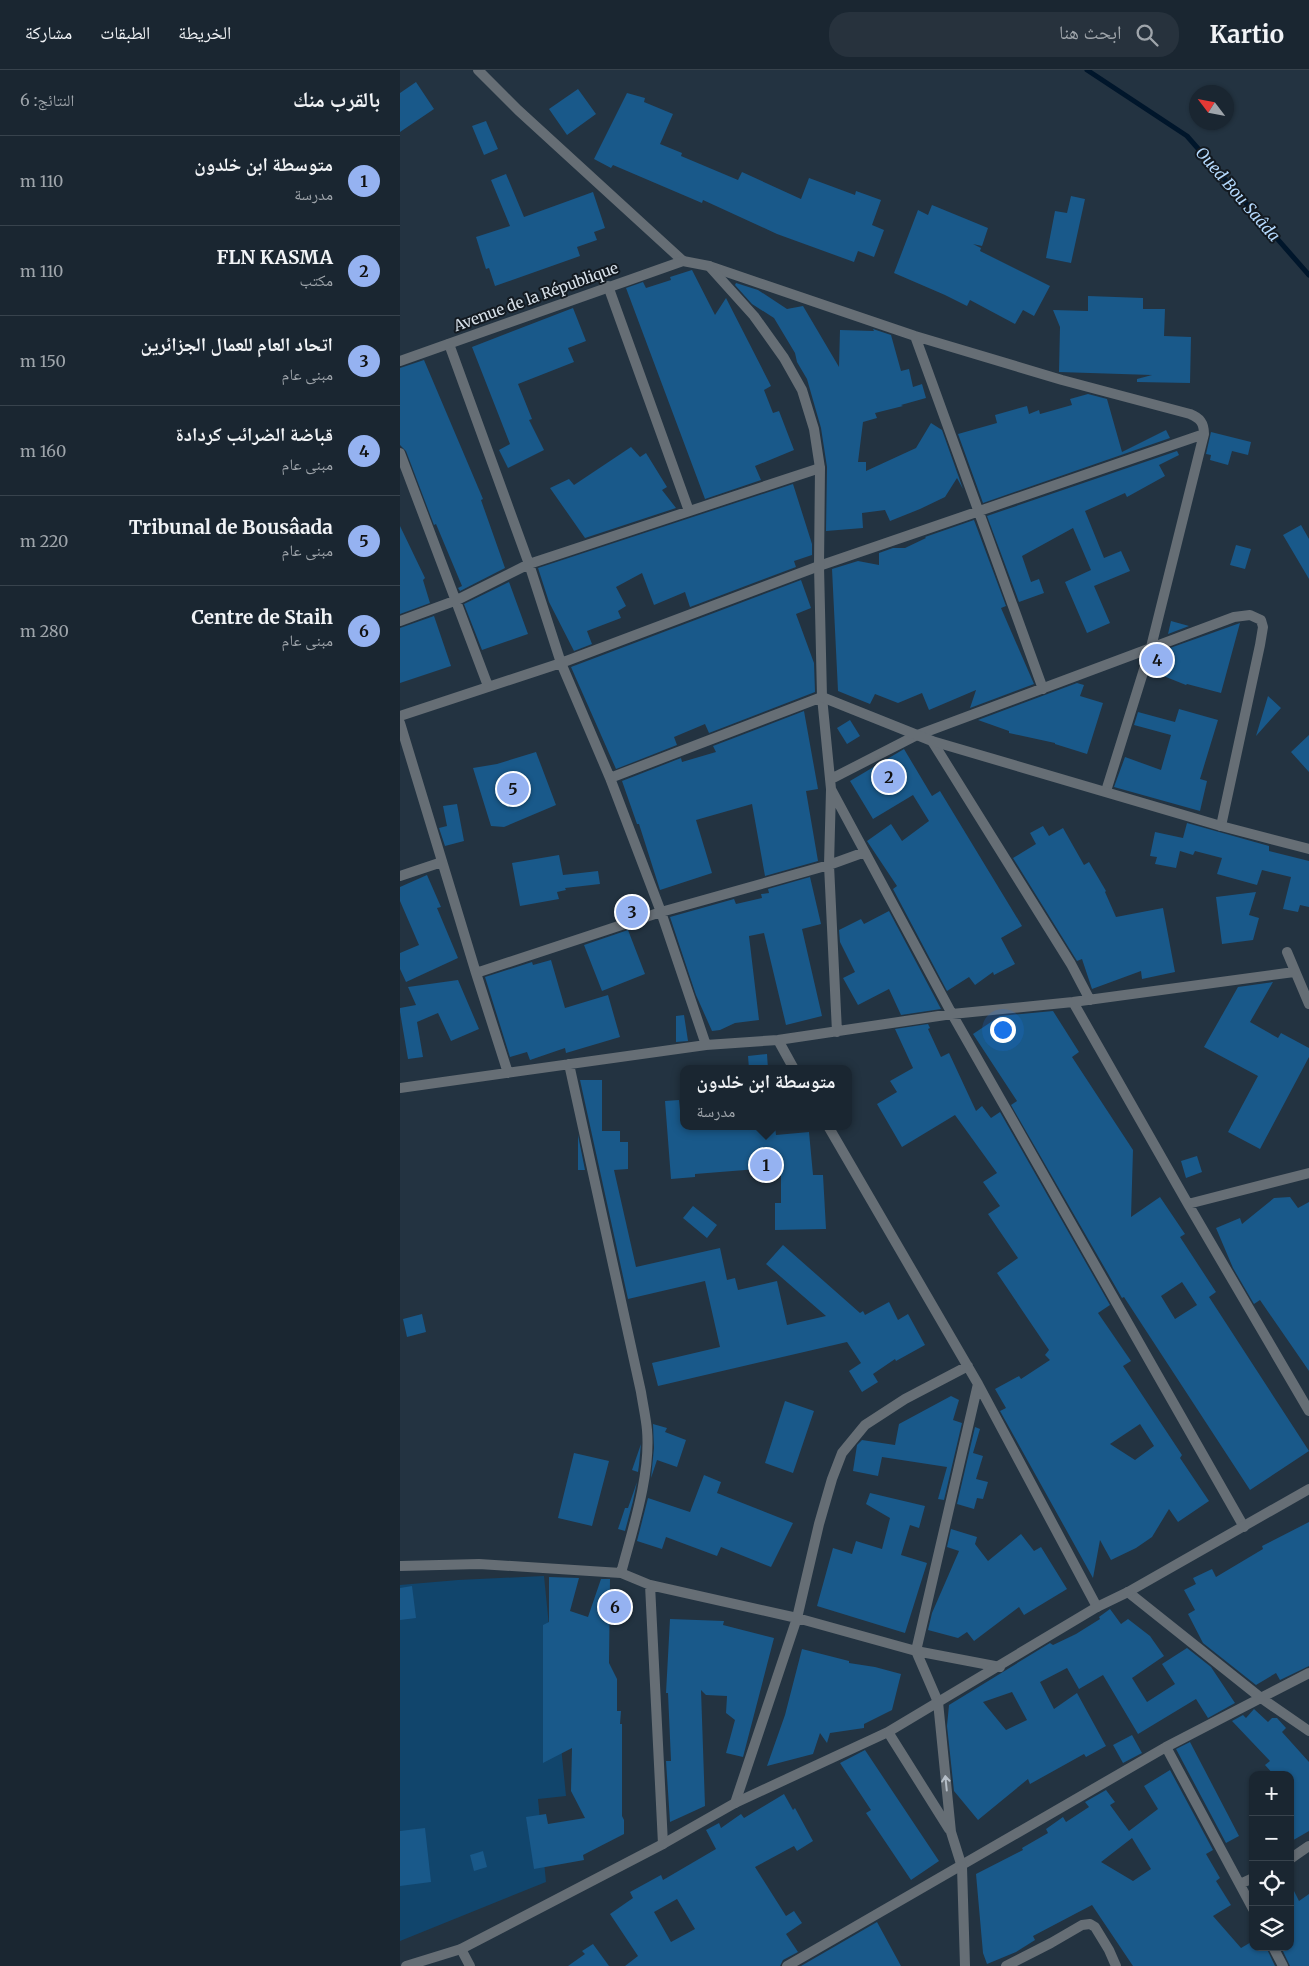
<!DOCTYPE html>
<html lang="ar">
<head>
<meta charset="utf-8">
<style>
	:root { --surface:#1a2631; --page:#27323d; --text:#f1f3f6; --muted:#9fa5ab; --line:#38434d; --accent:#95b2f1 }
	body { margin:0; font-family:Merriweather,"Noto Naskh Arabic",serif; background:var(--page); color:var(--text); direction:rtl }
	.controls { position:absolute; right:15px; bottom:15px; display:grid; overflow:hidden; border-radius:10px; box-shadow:0 1px 4px #0004 }
	.controls button { width:45px; height:45px; display:grid; place-items:center; padding:0; border:0; border-bottom:1px solid var(--line); background:var(--surface); color:var(--text); font:25px sans-serif }
	.compass { position:absolute; left:789px; top:15px; width:45px; height:45px; border-radius:50%; background:var(--surface); box-shadow:0 1px 4px #0004; rotate:302deg }
	.you { position:absolute; left:602px; top:959px; width:18px; height:18px; margin:-12px; border:4px solid #fff; border-radius:50%; background:#1a73e8; box-shadow:0 0 0 8px #1a73e833 }
	.badge { display:grid; place-items:center; width:32px; height:32px; border-radius:50%; background:var(--accent); color:#111; font-size:16px; font-weight:700 }
	.pin { position:absolute; translate:-50% -50%; border:2px solid #fff; box-shadow:0 1px 5px #0006 }
	.popup { position:absolute; left:280px; top:995px; width:172px; height:65px; box-sizing:border-box; display:grid; place-content:center; border-radius:10px; background:var(--surface); filter:drop-shadow(0 1px 4px #0005); font-size:16px; white-space:nowrap; color:var(--muted) }
	.popup b { font-size:19px; color:var(--text) }
	.popup::after { content:''; position:absolute; left:50%; top:100%; margin-left:-10px; border:10px solid transparent; border-top-color:var(--surface) }
	.list { margin:0; padding:0; list-style:none }
	h2 { display:flex; justify-content:space-between; align-items:center; height:65px; margin:0; padding:0 20px; font-size:21px }
	h2 small { font-size:16px; font-weight:400; color:var(--muted) }
	.list li { display:grid; grid-template-columns:32px 1fr auto; gap:15px; align-items:center; box-sizing:border-box; height:90px; padding:0 20px; border-top:1px solid var(--line) }
	.list b { display:block; font-size:19px; white-space:nowrap }
	.list p { margin:0; font-size:16px; white-space:nowrap; color:var(--muted) }
	.list em { font-size:16px; font-style:normal; color:var(--muted) }
	.icon { flex:none; width:28px; height:28px; fill:none; stroke:currentColor; stroke-width:2; stroke-linecap:round; stroke-linejoin:round }
	.map { position:relative; flex:none; width:909px; height:1896px; overflow:hidden; direction:ltr }
	header { display:flex; align-items:center; gap:30px; box-sizing:border-box; height:70px; padding:0 25px; background:var(--surface); border-bottom:1px solid var(--line) }
	header strong { font-size:24px }
	nav { display:flex; gap:28px; margin-inline-start:auto; font-size:18px }
	.search { width:350px; height:45px; background:var(--page); display:flex; align-items:center; gap:12px; box-sizing:border-box; padding:0 18px; border-radius:20px; color:var(--muted); font-size:19px }
	main { display:flex }
	aside { flex:1; background:var(--surface) }
	.map>svg:first-child { display:block }
</style>
</head>
<body>
<header>
<strong>Kartio</strong>
<div class="search"><svg class="icon" aria-label="search" viewBox="0 0 24 24"><circle cx="10" cy="10" r="6"/><path d="M15 15l6 6"/></svg>ابحث هنا</div>
<nav><a>الخريطة</a><a>الطبقات</a><a>مشاركة</a></nav>
</header>
<main>
<div class="map">
<svg width="909" height="1896" viewBox="0 0 909 1896">
	<rect width="100%" height="100%" fill="#233341"/>
	<path fill="#11456c" d="M144,1506L166,1726L138,1729L146,1812L0,1871V1515L58,1510Z"/>
	<g fill="none" stroke-linecap="round" stroke-linejoin="round">
		<path stroke="#00162b" stroke-width="5" d="M687,0L787,66L909,205"/>
	</g>
	<path fill="#19598a" fill-rule="evenodd" d="M16,12L34,39L0,62V23Z
		M178,19L196,44L167,65L149,39Z
		M227,23L245,28L244,32L273,44L260,74L282,83L281,86L338,110L342,102L401,129L409,108L455,125L456,121L481,130L472,155L484,160L474,187L458,181L454,192L377,164L303,130L302,133L213,95L211,98L194,89Z
		M86,51L98,79L84,85L72,56Z
		M106,104L124,147L193,122L205,158L194,162L197,170L177,177L180,186L95,216L89,198L86,199L76,167L110,156L91,110Z
		M671,126L685,129L671,193L646,188L655,141L667,143Z
		M532,135L588,158L582,176L573,174L581,178L580,181L650,216L634,246L623,240L615,254L570,230L567,236L545,225L494,203L518,140L528,145Z
		M292,200L315,245L326,228L371,316L364,320L373,343L379,341L394,380L355,396L361,410L305,429L226,218L243,212L246,218L271,210L270,207Z
		M336,213L358,220L387,239L403,236L439,297L440,260L474,261L473,259L491,265L501,301L509,299L513,317L522,314L526,328L501,335L503,336L475,343L477,348L463,352L458,392H466V401L516,378L531,353L542,360L563,419L557,408L545,427L520,439L490,451L485,440L462,443L463,458L426,461L427,397L421,358L407,309L397,292L395,283L374,248L352,234L335,215Z
		M688,226L743,228V239H765L764,266L791,267L790,313L737,312V309L752,305L659,302L660,257L653,240L688,241Z
		M173,238L186,271L168,278L174,292L118,314L132,349L129,350L144,380L108,398L99,380L110,374L72,277Z
		M24,290L83,429L81,430L105,498L60,521L58,518L62,516L36,454L34,455L6,381L0,375V298Z
		M688,324L707,329L722,382L766,360L770,368L583,433L558,364L597,353L595,345L627,336L629,344L639,340L640,344L672,335L670,329Z
		M811,362L851,372L848,385L832,381L828,395L810,390L811,385L806,384Z
		M231,377L240,387L246,383L267,417L262,420L276,438L185,468L150,418L169,409L174,415Z
		M777,381L779,385L759,395L765,406L727,427L725,423L685,441L704,488L721,481L730,501L694,516L710,553L687,563L665,512L691,500L673,458L622,486L631,512L639,509L644,523L619,532L587,446Z
		M393,414L412,474V485L394,491L396,497L290,537L285,522L254,535L242,503L216,517L226,536L218,541L221,548L187,561L192,574L174,581L149,532L138,498Z
		M574,450L606,536L601,538L634,614L570,638L576,620L529,640L522,623L498,633L475,624L470,634L438,621L432,499L458,491L479,495V483L493,478H505L526,468L525,467Z
		M901,455L909,469V509L883,465Z
		M0,456L25,508L23,510L30,533L0,544Z
		M836,475L851,479L845,499L830,495Z
		M401,510L411,538L396,544L414,593L415,622L309,663L305,654L274,667L277,675L216,699L171,597Z
		M109,512L128,564L82,580L64,534Z
		M34,546L51,596L0,613V558Z
		M771,551L789,556L768,564Z
		M840,553L821,623L787,614L786,615L751,601L756,583Z
		M677,613L684,615L680,626L703,633L687,684L655,674V673L609,663V661L578,650Z
		M868,626L881,638L856,666Z
		M779,639L818,650L800,709L807,711L800,741L714,717L725,687L761,700L771,665L734,655L738,642L775,652Z
		M404,641L418,719L406,721L418,791L365,806L352,734L296,750L312,803L260,820L239,754H237L222,711L281,688L282,692L316,682L313,676Z
		M450,650L460,666L447,674L437,658Z
		M909,665V702L891,682Z
		M504,679L532,726L540,721L622,856L601,868L615,894L594,905L593,902L575,915L569,907L547,921L493,819L497,816L467,771L491,754L502,771L529,751L513,725L473,749L450,711Z
		M136,682L156,735L104,757L91,756L73,698L97,694Z
		M57,734L64,771L45,776L39,758L47,756L43,736Z
		M787,753L869,776V781L909,791V837L900,835L898,842L883,839L891,807L862,800L857,815L817,804L822,788L795,781L793,785L780,781L776,798L755,794L757,787L750,786L755,762L783,768Z
		M643,756L649,766L663,758L684,795L689,792L706,821L705,822L716,847L763,838L775,902L742,909L741,901L692,919L682,889L677,891L613,788L636,774L630,763Z
		M159,785L163,805L198,801L200,814L165,818L166,820L157,822L159,829L120,836L112,793Z
		M27,805L41,837L37,838L58,888L6,912L0,899V883L19,875L0,831V817Z
		M410,807L421,854L402,859L422,946L386,955L364,863L349,866L359,950L335,953L320,960L312,961L296,925L270,847L334,829L336,834L362,828L361,824L369,823L368,819Z
		M856,822L849,845L859,848L853,870L822,874L816,827Z
		M489,841L541,939L501,945L489,919L458,935L443,908L455,902L440,872L439,860L461,849L464,854Z
		M228,860L245,904L202,921L184,875Z
		M151,890L165,938L208,925L220,967L166,983L165,978L130,990L127,982L110,987L85,907L132,892L133,895Z
		M58,910L79,959L51,971L38,943L17,952L23,987L8,989L0,942V938L16,935L8,917Z
		M873,912L850,952L878,968L881,963L909,978V987L860,1079L828,1062L858,1006L804,977L838,917Z
		M653,941L679,982L672,987L733,1080L731,1147L760,1127L785,1164L780,1167L816,1222L809,1227L909,1381L850,1420L724,1227L722,1228L611,1035L617,1031L573,964L600,946ZM782,1212L797,1235L775,1249L761,1226Z
		M284,945L288,971L276,972V946Z
		M528,954L530,958L528,959L541,987L549,983L576,1041L582,1036L591,1048L600,1042L710,1235L698,1243L731,1291L723,1296L782,1385L780,1388L809,1431L778,1452L769,1439L752,1467L736,1478L711,1490L700,1470L693,1508L600,1341L606,1338L595,1319L619,1306L621,1309L650,1290L645,1285L649,1280L597,1203L618,1188L588,1144L600,1136L583,1112L597,1103L555,1045L502,1077L477,1034L497,1022L490,1011L513,998L495,959ZM740,1354L754,1376L735,1390L710,1374Z
		M367,984L368,999H349L348,986Z
		M180,1010H202V1061H220V1072H228V1099L214,1100L236,1197L320,1178L327,1210L335,1208L338,1220L377,1211L387,1255L426,1246L366,1194L383,1175L460,1243L463,1241L465,1245L489,1232L498,1250L508,1244L525,1275L496,1291L495,1289L473,1304L478,1312L462,1322L449,1301L461,1293L447,1272L258,1316L252,1293L320,1277L305,1211L228,1229Z
		M279,1030L281,1050H284V1056H375L376,1065L409,1062L413,1105H423L426,1159L375,1160V1133H381V1097L295,1104V1107L271,1109L265,1031Z
		M178,1065L185,1100H178Z
		M797,1086L802,1102L786,1108L781,1091Z
		M890,1127L898,1138L909,1132V1301L860,1230L854,1234L833,1198L816,1158L840,1148L842,1154L874,1128Z
		M293,1136L317,1155L307,1168L283,1148Z
		M22,1244L26,1262L7,1267L3,1249Z
		M551,1326L559,1330L553,1350L562,1353L544,1430L538,1429L547,1397L482,1387L478,1406L453,1401L457,1375L462,1370L495,1375L499,1354Z
		M385,1331L414,1341L393,1403L365,1393Z
		M253,1354L267,1358L265,1362L286,1370L277,1397L257,1390L251,1408L254,1378Z
		M575,1357L580,1359L573,1383L583,1386L576,1409L588,1412L583,1429L577,1428L574,1439L557,1434Z
		M241,1374L239,1395L238,1402L232,1400Z
		M174,1383L209,1391L192,1456L158,1448Z
		M304,1405L321,1412L317,1423L393,1453L371,1497L321,1477L317,1486L266,1467L262,1479L237,1471L248,1428L290,1442Z
		M237,1412L233,1431L225,1461L218,1459L225,1438H228Z
		M470,1423L525,1436L519,1458L510,1455L501,1485L527,1493L505,1563L417,1536L433,1478L452,1484L456,1471L482,1479L490,1448L466,1434Z
		M909,1452V1596L880,1610L876,1603L856,1615L803,1573L788,1544L795,1540L784,1520L796,1514L793,1508L812,1499L816,1507L863,1479L862,1476Z
		M551,1459L577,1467L575,1474L588,1491L621,1464L634,1481L641,1477L667,1519L624,1545L619,1537L574,1571L567,1562L558,1568L528,1560L532,1543L559,1481L547,1477Z
		M149,1507L179,1508L170,1541L188,1547L201,1509H210L209,1593L217,1609V1641H221L220,1654H222V1746L224,1750V1764L183,1785L184,1790L134,1799L126,1747L146,1744L148,1754L185,1748L171,1721L172,1678L143,1693V1555L149,1552Z
		M12,1516L16,1548L0,1550V1518Z
		M710,1539L721,1554L728,1549L750,1566L764,1586L732,1608L747,1632L775,1614L762,1594L787,1578L811,1597L835,1633L808,1648L796,1629L738,1664L703,1605L679,1619L667,1598L640,1612L654,1639L677,1623L706,1676L686,1687L684,1684L630,1714L628,1709L578,1750L554,1721L547,1656L549,1635L650,1573L653,1575L676,1564L700,1549L699,1547ZM612,1622L627,1650L606,1660L583,1632Z
		M270,1549L324,1551L323,1555L374,1568L343,1687L326,1683L335,1650L326,1643L327,1626L306,1625L301,1620L305,1736L270,1752L266,1691H271L268,1623H266Z
		M402,1579L449,1591V1593L475,1597L501,1604L492,1640L464,1654V1658L430,1663L427,1673L420,1663L413,1684L367,1696L385,1645Z
		M854,1639L868,1652L872,1648H877L886,1658L882,1662L909,1692V1761L890,1772V1705H874L865,1695L870,1691L832,1651L843,1645L846,1648Z
		M732,1665L742,1683L723,1693L713,1675Z
		M790,1672L839,1766L826,1773L776,1679Z
		M465,1680L539,1791L511,1810L466,1743L471,1740L440,1693Z
		M770,1700L813,1780L806,1784L820,1808L816,1811L831,1835L813,1846L841,1878L853,1871V1877H866L875,1896H733L692,1835L633,1866L635,1870L616,1882L587,1894L583,1883L576,1804L623,1780L622,1778L648,1763L646,1759L663,1747L666,1752L689,1737L685,1732L706,1720L715,1732L710,1735L729,1761L758,1739L744,1716ZM732,1768L751,1799L733,1811L701,1792Z
		M384,1724L393,1740L395,1738L413,1771L397,1781L394,1776L355,1797L386,1846L394,1841L402,1853L386,1864L398,1882L383,1890L380,1896H225L238,1886L210,1844L233,1828L230,1822L261,1805L263,1810L316,1779L306,1760L319,1753L321,1758L341,1744L344,1748ZM277,1829L295,1859L271,1872L254,1842Z
		M25,1758L31,1812L0,1816V1761Z
		M83,1781L87,1797L74,1801L70,1785Z
		M890,1813L899,1831L909,1824V1896H890L881,1877H890Z
		M477,1852L501,1896H401Z
		M193,1874L209,1896H168L185,1884L182,1881Z"/>
	<g fill="none" stroke-linecap="round" stroke-linejoin="round">
		<path stroke="#666e75" stroke-width="10" d="M78,0L118,40L283,191
			M309,196L515,266L662,310L790,344C800,348 804,353 804,364L751,577L706,721
			M208,216L289,441
			M515,266L643,619
			M49,274L129,494L161,593L210,708L261,842L306,975
			M0,383L88,616
			M0,551L57,530L129,494L420,398
			M0,646L161,593L419,496L804,364
			M0,653L76,903L108,1003
			M532,671L671,894L690,930
			M210,708L422,627L431,719L552,944L844,1457
			M431,709L515,666L834,547L850,545L861,550L863,557L860,575L821,756
			M431,720L429,795L437,962
			M0,806L42,792
			M887,882L909,934
			M76,903L261,842L429,795L465,782
			M673,932L788,1134L909,1341
			M378,970L394,999
			M169,994L241,1322C243,1335 246,1348 247,1360C251,1405 232,1461 221,1503
			M0,1018L306,975L378,970L552,944L673,932L894,902
			M428,1056L578,1314L697,1537
			M788,1134L909,1103
			M0,1496L79,1494L221,1503L250,1515L397,1548L516,1581L600,1597
			M250,1515L263,1774
			M728,1522L861,1628L909,1661
			M538,1632L516,1581L578,1314
			M766,1677L853,1839
			M335,1733L397,1548L419,1454L432,1409L442,1383L465,1355L505,1329L568,1296
			M890,1789L909,1776
			M840,1814L853,1808
			M873,1877L883,1896
			M61,1879L70,1896
			M387,1896L766,1677L909,1603
			M606,1896L651,1873L682,1855L690,1854L695,1857L709,1880L716,1896"/>
		<path stroke="#666e75" stroke-width="10" d="M0,291L283,191L309,196L354,246L384,288L402,320L414,359L420,398L419,496L422,627L532,671L821,756L909,779
			M538,1632L551,1762L562,1797L565,1896
			M488,1662L549,1759
			M6,1896L61,1879L263,1774L335,1733L488,1662L697,1537L728,1522L909,1419"/>
	</g>
	<defs><path id="oneway-shaft" d="M-6 0H5M1.5-3L5.5 0L1.5 3" fill="none" stroke-width="1.6" stroke-linecap="round" stroke-linejoin="round" transform="scale(1.25)"/></defs>
	<use stroke="#b5bec7" href="#oneway-shaft" transform="translate(546 1713) rotate(-96)"/>
	<g text-anchor="middle" stroke-width="4" stroke-linejoin="round" paint-order="stroke">
		<g font-size="15" fill="#d7e1ea" stroke="#131a21">
			<text transform="translate(136 227) rotate(-20)" y="5">Avenue de la République</text>
		</g>
		<g font-size="16" font-style="italic" fill="#b5dafe" stroke="#131a21">
			<text transform="translate(838 124) rotate(49)" y="6">Oued Bou Saâda</text>
		</g>
	</g>
</svg>
<div class="controls">
<button>+</button>
<button>−</button>
<button><svg class="icon" aria-label="locate" viewBox="0 0 24 24"><circle cx="12" cy="12" r="6"/><path d="M12 2v4M12 18v4M2 12h4M18 12h4"/></svg></button>
<button><svg class="icon" aria-label="layers" viewBox="0 0 24 24"><path d="M12 4l9 5-9 5-9-5zM3 14l9 5 9-5"/></svg></button>
</div>
<svg class="compass" viewBox="-18 -18 36 36"><path d="M0-13l5 13h-10z" fill="#e53935"/><path d="M0 13l5-13h-10z" fill="#9fa5ab"/></svg>
<div class="you"></div>
<div class="pin badge" style="left:366px;top:1095px">1</div>
<div class="popup"><b>متوسطة ابن خلدون</b>مدرسة</div>
<div class="pin badge" style="left:489px;top:707px">2</div>
<div class="pin badge" style="left:232px;top:842px">3</div>
<div class="pin badge" style="left:757px;top:590px">4</div>
<div class="pin badge" style="left:113px;top:719px">5</div>
<div class="pin badge" style="left:215px;top:1537px">6</div>
</div>
<aside>
<h2>بالقرب منك<small>النتائج: 6</small></h2>
<ul class="list">
<li><span class="badge">1</span><div><b>متوسطة ابن خلدون</b><p>مدرسة</p></div><em>110 m</em></li>
<li><span class="badge">2</span><div><b>FLN KASMA</b><p>مكتب</p></div><em>110 m</em></li>
<li><span class="badge">3</span><div><b>اتحاد العام للعمال الجزائرين</b><p>مبنى عام</p></div><em>150 m</em></li>
<li><span class="badge">4</span><div><b>قباضة الضرائب كردادة</b><p>مبنى عام</p></div><em>160 m</em></li>
<li><span class="badge">5</span><div><b>Tribunal de Bousâada</b><p>مبنى عام</p></div><em>220 m</em></li>
<li><span class="badge">6</span><div><b>Centre de Staih</b><p>مبنى عام</p></div><em>280 m</em></li>
</ul>
</aside>
</main>
</body>
</html>
